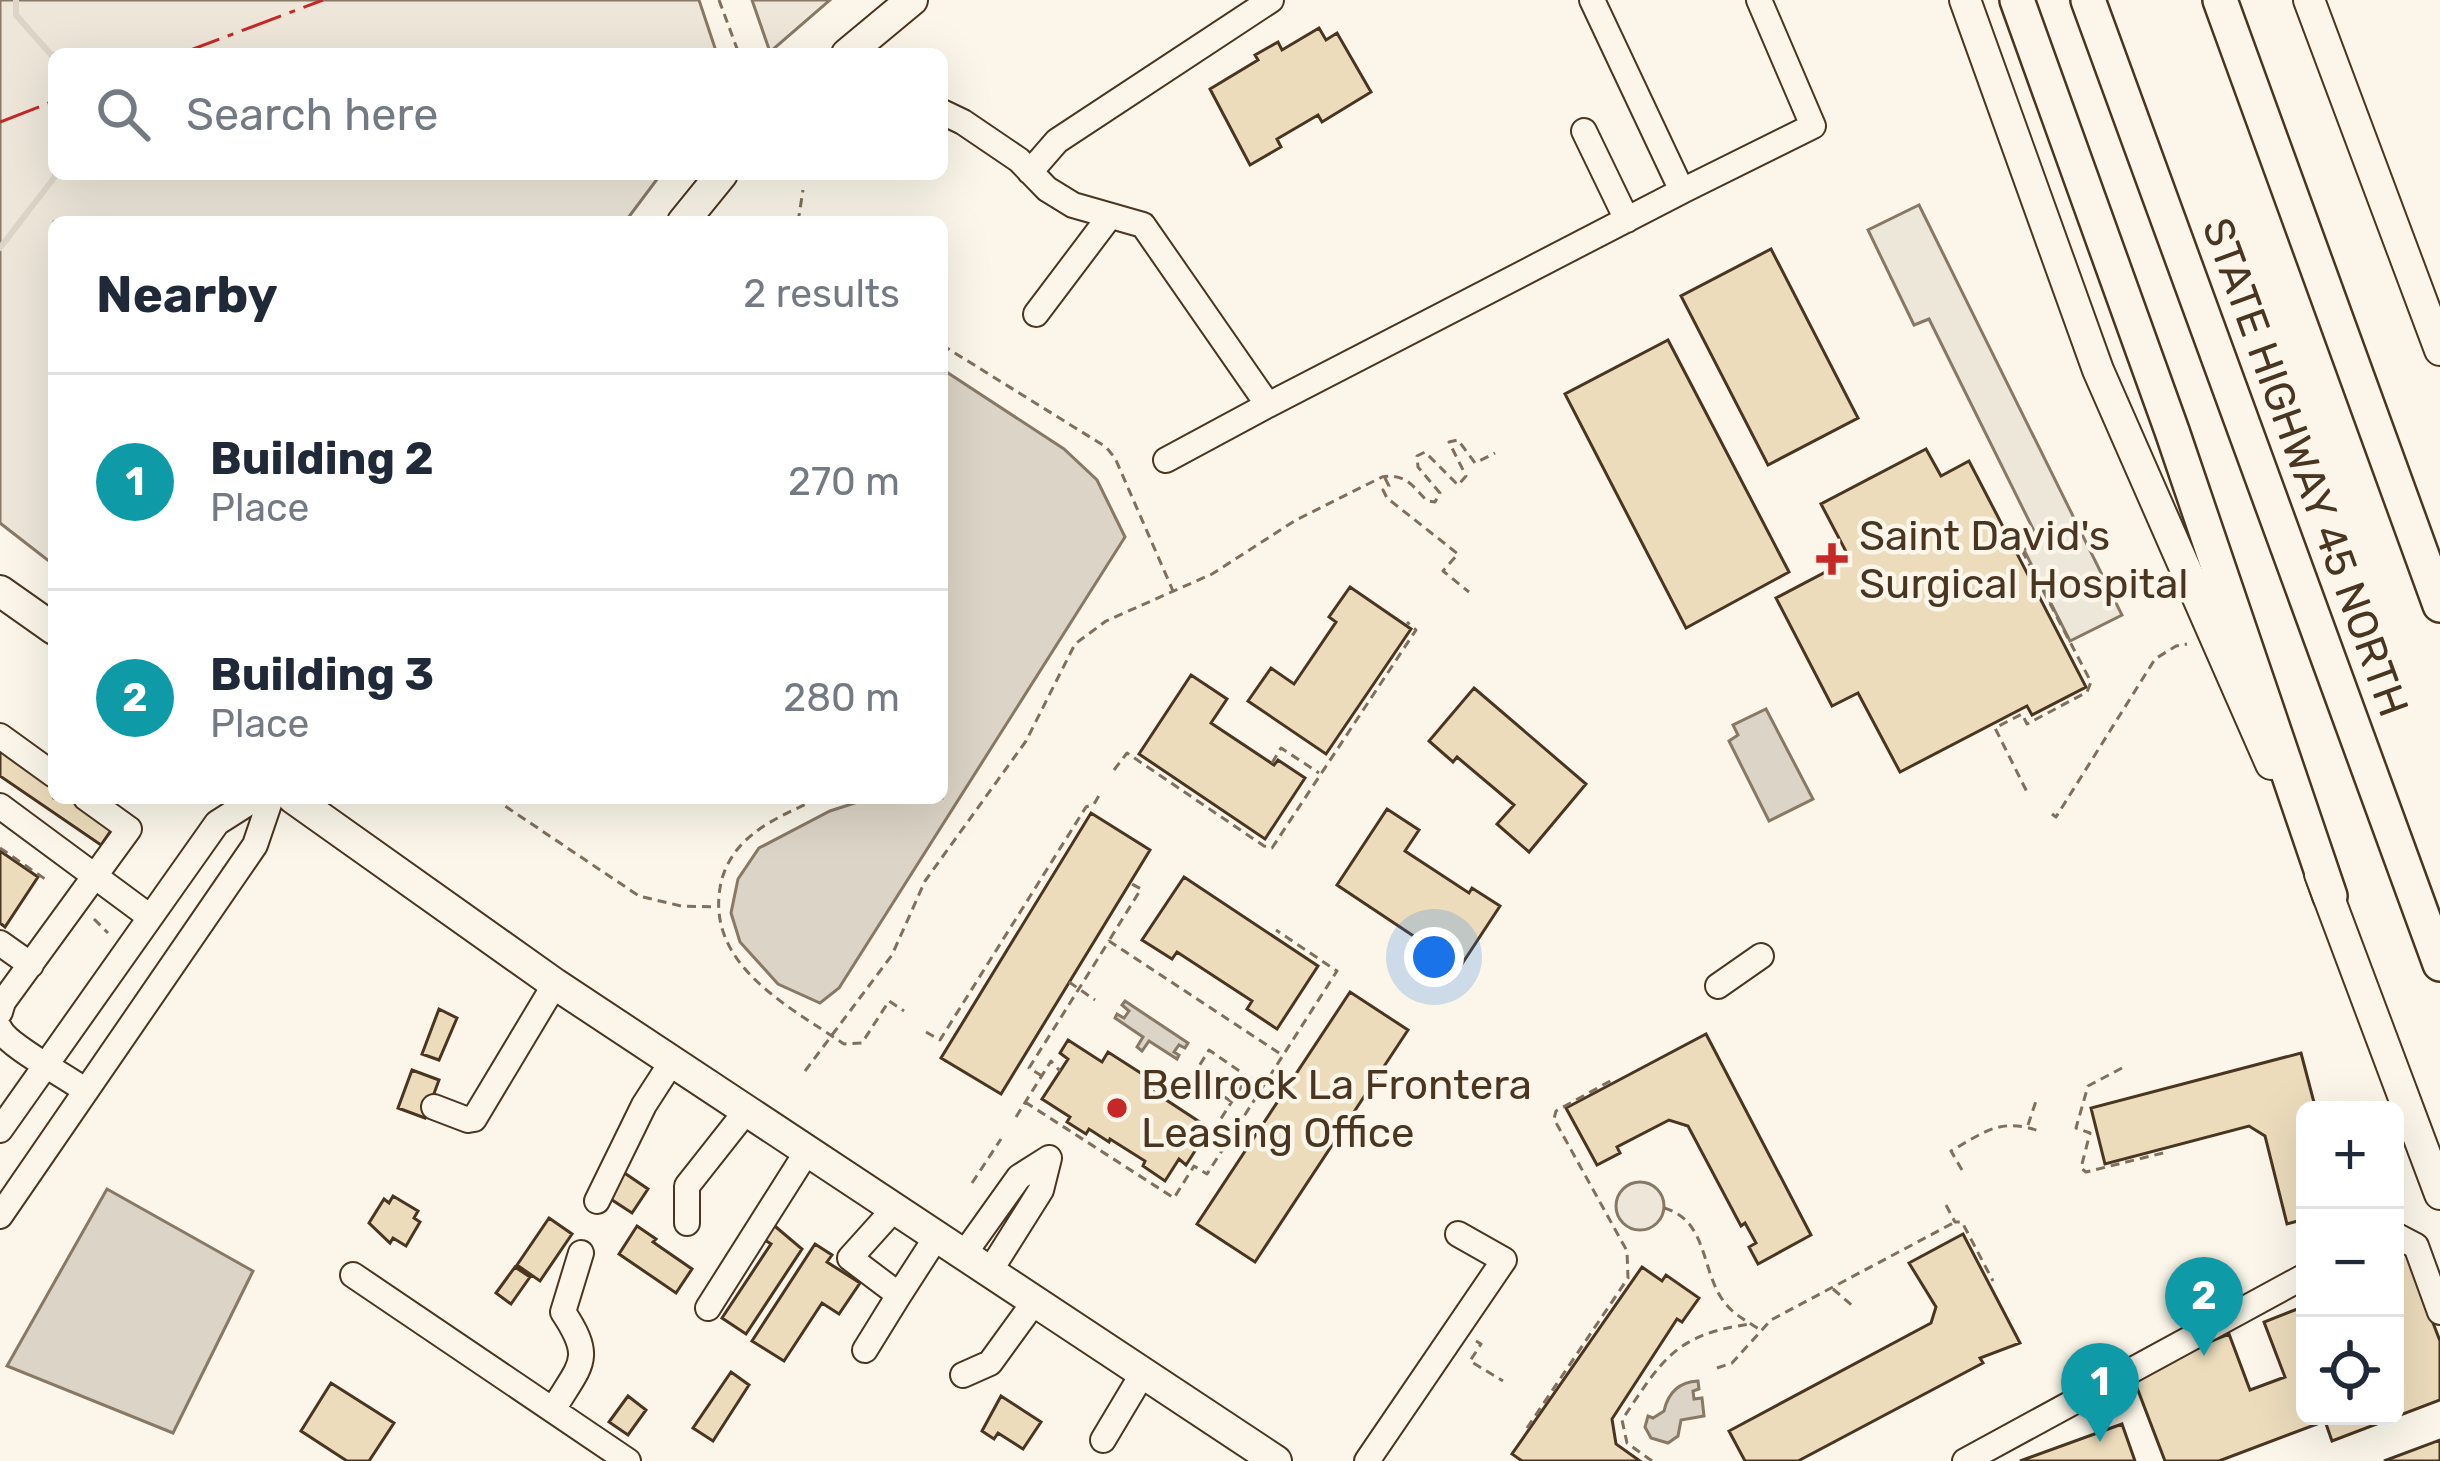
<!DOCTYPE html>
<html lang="en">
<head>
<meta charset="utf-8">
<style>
	:root { --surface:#fff; --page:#f2f2f3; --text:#1f2937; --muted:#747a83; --line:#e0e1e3; --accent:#111827 }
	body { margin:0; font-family:Rubik,sans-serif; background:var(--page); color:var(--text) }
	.controls { position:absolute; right:36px; bottom:36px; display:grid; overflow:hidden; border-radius:18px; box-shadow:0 12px 48px #0002 }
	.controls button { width:108px; height:108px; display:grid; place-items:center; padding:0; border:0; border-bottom:3px solid var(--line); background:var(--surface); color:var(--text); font:60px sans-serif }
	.you { position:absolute; left:1434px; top:957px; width:42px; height:42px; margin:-30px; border:9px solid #fff; border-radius:50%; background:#1a73e8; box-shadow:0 0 0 18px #1a73e833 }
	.badge { display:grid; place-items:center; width:78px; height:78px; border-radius:50%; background:var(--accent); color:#fff; font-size:39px; font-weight:700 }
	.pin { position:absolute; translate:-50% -99px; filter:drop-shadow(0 3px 6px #0008) }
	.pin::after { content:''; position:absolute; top:63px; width:42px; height:36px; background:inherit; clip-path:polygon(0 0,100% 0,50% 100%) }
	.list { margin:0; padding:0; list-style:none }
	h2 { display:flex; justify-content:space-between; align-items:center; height:156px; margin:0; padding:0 48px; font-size:51px }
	h2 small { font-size:39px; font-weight:400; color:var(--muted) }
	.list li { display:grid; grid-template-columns:78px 1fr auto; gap:36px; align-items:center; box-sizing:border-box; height:216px; padding:0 48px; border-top:3px solid var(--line) }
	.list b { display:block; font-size:45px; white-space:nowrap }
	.list p { margin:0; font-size:39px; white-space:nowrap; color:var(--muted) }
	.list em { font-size:39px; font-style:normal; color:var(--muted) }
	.icon { flex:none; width:66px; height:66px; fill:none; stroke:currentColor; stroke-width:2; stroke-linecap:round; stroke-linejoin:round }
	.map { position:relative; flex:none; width:2440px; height:1461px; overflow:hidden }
	.search { position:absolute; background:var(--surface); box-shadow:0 12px 48px #0002; left:48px; top:48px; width:900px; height:132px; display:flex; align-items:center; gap:30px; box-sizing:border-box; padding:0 42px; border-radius:18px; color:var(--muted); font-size:45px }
	.panel { position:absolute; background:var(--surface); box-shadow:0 12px 48px #0002; left:48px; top:216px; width:900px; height:588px; border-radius:18px }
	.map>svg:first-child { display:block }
</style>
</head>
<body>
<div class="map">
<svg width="2440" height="1461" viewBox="0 0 2440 1461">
	<rect width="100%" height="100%" fill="#fbf6e9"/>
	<path fill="#ede6d9" stroke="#887966" stroke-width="3" d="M0,0H699L717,54H54V174H661L625,222H54V565L0,523Z
		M752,0H830L770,52Z
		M1616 1206a24 24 0 1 1 48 0a24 24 0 1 1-48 0Z"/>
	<path fill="#ede7d9" stroke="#887966" stroke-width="3" d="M1919,205L2122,615L2070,641L2024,550L2039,541L1929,319L1914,325L1868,230Z"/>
	<path fill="#dcd4c6" stroke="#887966" stroke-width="3" d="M942,369L1064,449L1097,480L1125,537L839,988L820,1003L778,984L740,942L731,913L738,879L759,848L830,811L870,798H942Z
		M1766,709L1813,799L1769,821L1729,741L1738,735L1733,725Z
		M1125,1001L1188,1043L1185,1048L1179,1045L1174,1052L1179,1055L1177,1059L1149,1041L1142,1051L1137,1047L1143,1037L1115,1018L1117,1014L1124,1018L1129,1011L1122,1005Z
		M107,1189L253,1271L173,1433L7,1366Z
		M1698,1381L1699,1389L1693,1391L1694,1399L1702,1398L1704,1416L1681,1420L1678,1436L1668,1443L1651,1438L1645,1427L1648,1416L1653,1418L1664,1411C1668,1393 1679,1382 1698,1381Z"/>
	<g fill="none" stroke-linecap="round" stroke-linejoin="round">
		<path stroke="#dcd4c6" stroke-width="6" d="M16,0V15L54,58
			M0,248L57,174"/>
	</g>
	<path fill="#ecdcbc" stroke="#4a3520" stroke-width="3" d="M1319,28L1326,40L1337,33L1371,92L1322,122L1318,115L1277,139L1281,147L1250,165L1210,89L1258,60L1255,55L1278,42L1282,50Z
		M1771,249L1858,418L1768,465L1681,296Z
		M1668,340L1789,572L1686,628L1565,394Z
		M1926,449L1941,476L1969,461L2086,687L2032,715L2027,706L1900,772L1858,693L1832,706L1776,598L1850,559L1821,504Z
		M1350,587L1411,629L1326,754L1248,701L1271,668L1294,684L1336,622L1329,617Z
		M1191,675L1227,699L1211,723L1274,765L1278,760L1305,778L1265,839L1139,754Z
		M1474,688L1586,784L1529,852L1497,824L1514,805L1457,757L1453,762L1429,741Z
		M0,748L54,785V798H73L114,826L101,845L0,776Z
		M1387,809L1419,830L1405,851L1469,893L1472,888L1500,906L1460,967L1337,885Z
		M1091,813L1150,850L1001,1094L941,1058Z
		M0,851L38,877L5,927L0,923Z
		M1184,877L1318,966L1277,1029L1247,1009L1252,1001L1177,952L1172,959L1142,940Z
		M1350,992L1408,1030L1255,1262L1197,1224Z
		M439,1009L457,1018L439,1060L422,1054Z
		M1706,1034L1811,1235L1758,1264L1749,1247L1756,1243L1745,1223L1741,1226L1688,1126L1669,1120L1617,1147L1620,1153L1597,1165L1566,1108Z
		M1068,1040L1102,1062L1108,1052L1150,1079L1145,1086L1215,1132L1208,1144L1202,1140L1186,1165L1179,1159L1165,1181L1143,1166L1145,1161L1110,1139L1109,1142L1089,1129L1086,1134L1067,1122L1070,1117L1042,1099L1068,1059L1060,1053Z
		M2301,1053L2316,1110H2305V1219L2287,1224L2265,1136L2249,1126L2105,1164L2091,1108Z
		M412,1070L439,1080L425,1118L398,1108Z
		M623,1172L648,1189L632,1213L606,1196Z
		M393,1196L418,1211L414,1218L420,1222L406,1246L393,1238L390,1243L369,1223L384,1199L389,1203Z
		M549,1218L572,1234L540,1281L517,1265Z
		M770,1222L802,1249L746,1334L722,1318L771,1244L760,1237Z
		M637,1226L656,1239L653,1242L692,1269L676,1293L619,1254Z
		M1963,1234L2020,1343L1980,1358L1983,1363L1798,1461H1745L1729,1431L1931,1323L1936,1307L1909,1263Z
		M815,1244L832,1255L827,1262L860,1283L839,1314L822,1303L784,1361L752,1341Z
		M2406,1253L2440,1341V1400L2332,1441L2325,1421L2219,1461H2165L2131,1372L2229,1334L2250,1390L2285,1377L2264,1322L2305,1306V1416H2395V1257Z
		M515,1267L530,1277L511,1304L496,1293Z
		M1642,1267L1662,1281L1666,1275L1699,1298L1682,1322L1677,1319L1612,1419L1616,1444L1640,1461H1522L1512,1454Z
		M731,1372L749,1385L713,1441L693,1428Z
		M331,1383L394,1423L369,1461H347L301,1431Z
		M628,1396L646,1410L628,1435L609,1422Z
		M1001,1396L1041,1422L1023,1449L998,1433L994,1439L982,1431Z
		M2122,1424L2135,1461H2020Z
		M2440,1440V1461H2384Z"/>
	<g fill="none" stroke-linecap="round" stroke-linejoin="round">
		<defs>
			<path id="minor" d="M942,112L963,122L1019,160L1047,189L1073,205L1143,225L1268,405L1682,191L1592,0
				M1584,131L1627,220
				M1030,172L1057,141L1271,0
				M1682,191L1813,126L1759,0
				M1036,314L1110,216
				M1166,460L1268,405
				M0,736L54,775
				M0,806L150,917
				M0,943L31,965
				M1718,986L1761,956
				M0,1012L3,1002L129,829L86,798
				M0,1029C8,1046 66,1076 86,1091
				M434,1107L468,1120L474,1119L555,984
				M0,1130L217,823L256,798
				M597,1201L644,1105L673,1060
				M895,1208L850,1258L899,1295L937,1236
				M0,1216L255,845L271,798
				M687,1223V1186L747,1110
				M2395,1235L2416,1246L2440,1312
				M964,1254L1019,1177L1049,1158
				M990,1271L1041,1190L1049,1158
				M353,1275L628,1461
				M708,1308L808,1150
				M865,1350L899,1295
				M963,1375L990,1363L1035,1301
				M553,1410C580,1364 595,1360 563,1312L581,1253
				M1103,1440L1143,1373
				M1367,1461L1504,1260L1458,1234
				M1965,1461L2305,1276"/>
			<path id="major" d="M1965,0L2098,370L2271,764
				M2309,0L2440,350
				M847,54L912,0
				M683,222L722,174
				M0,591L54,629
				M293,798L555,984L1276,1461
				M2320,874L2440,1194"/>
			<path id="highway" d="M2017,0L2172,431L2330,896
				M2088,0L2440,964
				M2220,0L2440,605"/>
		</defs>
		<use href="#minor" stroke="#4a3520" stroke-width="28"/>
		<use href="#major" stroke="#4a3520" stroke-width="34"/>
		<use href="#highway" stroke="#4a3520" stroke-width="38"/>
		<path stroke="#7f6f5c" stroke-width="3" stroke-dasharray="9 6" stroke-linecap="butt" d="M719,0L739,54
			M798,222L803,190
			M942,345L1106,447L1115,458L1173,591
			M1385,478L1389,486L1383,490L1387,498L1458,554L1443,571L1469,592
			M2015,537L2091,682L2087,692L2027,724L2022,714L1995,728L2028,794
			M1272,763L1281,748L1319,773
			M1114,770L1127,753L1264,846L1272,848L1416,630L1407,622
			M493,798L639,896L681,906L717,907
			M818,798C797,809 771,819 753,834C736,847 723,867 720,888C707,966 790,1007 844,1044L862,1043L889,1001L904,1011
			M2052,814L2056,817L2155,659L2176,646L2187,644
			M0,848L45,879
			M94,919L108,933
			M1110,939L1141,889L1130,883
			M1069,982L1095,1000
			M926,1032L940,1040L1086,807L1094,804L1101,792
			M2122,1068L2088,1086L2076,1128L2090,1133L2081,1168L2086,1172L2167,1152
			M805,1071L892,955L925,881L1026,741L1075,644L1106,621L1212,574L1296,520L1382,477C1405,473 1412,485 1427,501L1435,502L1440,493L1418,467L1417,456L1425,452L1458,485L1466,476L1449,442L1458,440L1475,463L1495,453
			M1042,1076L1029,1068L1109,941L1282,1055
			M1025,1102L1174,1198L1194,1166L1207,1174L1337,971L1276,930
			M1232,1102L1193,1076L1209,1050L1280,1099
			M1016,1117L1051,1061L1060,1071
			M2028,1125L2037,1098
			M1213,1131L1247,1078
			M1962,1170L1951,1151C1986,1131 2001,1117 2042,1132
			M972,1183L1001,1139
			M1946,1205L1955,1222H1962L1993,1281
			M1664,1208C1707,1220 1701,1268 1722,1299C1731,1313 1745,1320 1759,1329
			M1833,1289L1855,1308
			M1476,1341L1481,1344L1470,1361L1503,1381
			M1717,1368L1732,1363L1771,1320L1955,1222
			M1527,1428L1628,1278L1627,1251L1554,1119L1556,1111L1612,1080
			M1652,1461L1627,1443L1622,1420C1662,1360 1675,1334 1751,1324"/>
		<use href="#minor" stroke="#fbf6e9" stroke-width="24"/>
		<use href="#major" stroke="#fbf6e9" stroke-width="30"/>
		<use href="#highway" stroke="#fbf6e9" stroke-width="33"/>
		<path stroke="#c62828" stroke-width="3" stroke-dasharray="42 9 6 9" stroke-linecap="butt" d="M180,54L323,0
			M0,122L54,101"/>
	</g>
	<g fill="#c62828" stroke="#fbf6e9" stroke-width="4.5">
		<path d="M1826 541h12v12h12v12h-12v12h-12v-12h-12v-12h12z"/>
		<circle cx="1117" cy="1108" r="12"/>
	</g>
	<g text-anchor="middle" stroke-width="9" stroke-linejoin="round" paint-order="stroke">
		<g font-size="42" fill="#4a3520" stroke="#fbf6e9">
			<text transform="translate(2306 467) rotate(70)" y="15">STATE HIGHWAY 45 NORTH</text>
		</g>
		<g font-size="42" fill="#4a3520" stroke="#fbf6e9" text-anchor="start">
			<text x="1859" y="550">Saint David's<tspan x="1859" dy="48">Surgical Hospital</tspan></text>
			<text x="1141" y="1099">Bellrock La Frontera<tspan x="1141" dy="48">Leasing Office</tspan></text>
		</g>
	</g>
</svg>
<div class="controls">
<button>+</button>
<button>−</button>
<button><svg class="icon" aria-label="locate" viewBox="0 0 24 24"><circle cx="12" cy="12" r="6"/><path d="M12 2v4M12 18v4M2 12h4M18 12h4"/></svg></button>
</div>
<div class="you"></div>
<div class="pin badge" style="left:2100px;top:1442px;background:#0f9aa8">1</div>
<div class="pin badge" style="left:2204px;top:1356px;background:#0f9aa8">2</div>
<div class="search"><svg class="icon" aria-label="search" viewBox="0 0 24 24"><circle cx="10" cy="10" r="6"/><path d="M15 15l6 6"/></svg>Search here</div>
<section class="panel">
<h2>Nearby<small>2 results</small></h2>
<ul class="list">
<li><span class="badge" style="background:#0f9aa8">1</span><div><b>Building 2</b><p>Place</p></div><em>270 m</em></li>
<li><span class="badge" style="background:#0f9aa8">2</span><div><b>Building 3</b><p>Place</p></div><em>280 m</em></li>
</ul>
</section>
</div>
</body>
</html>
